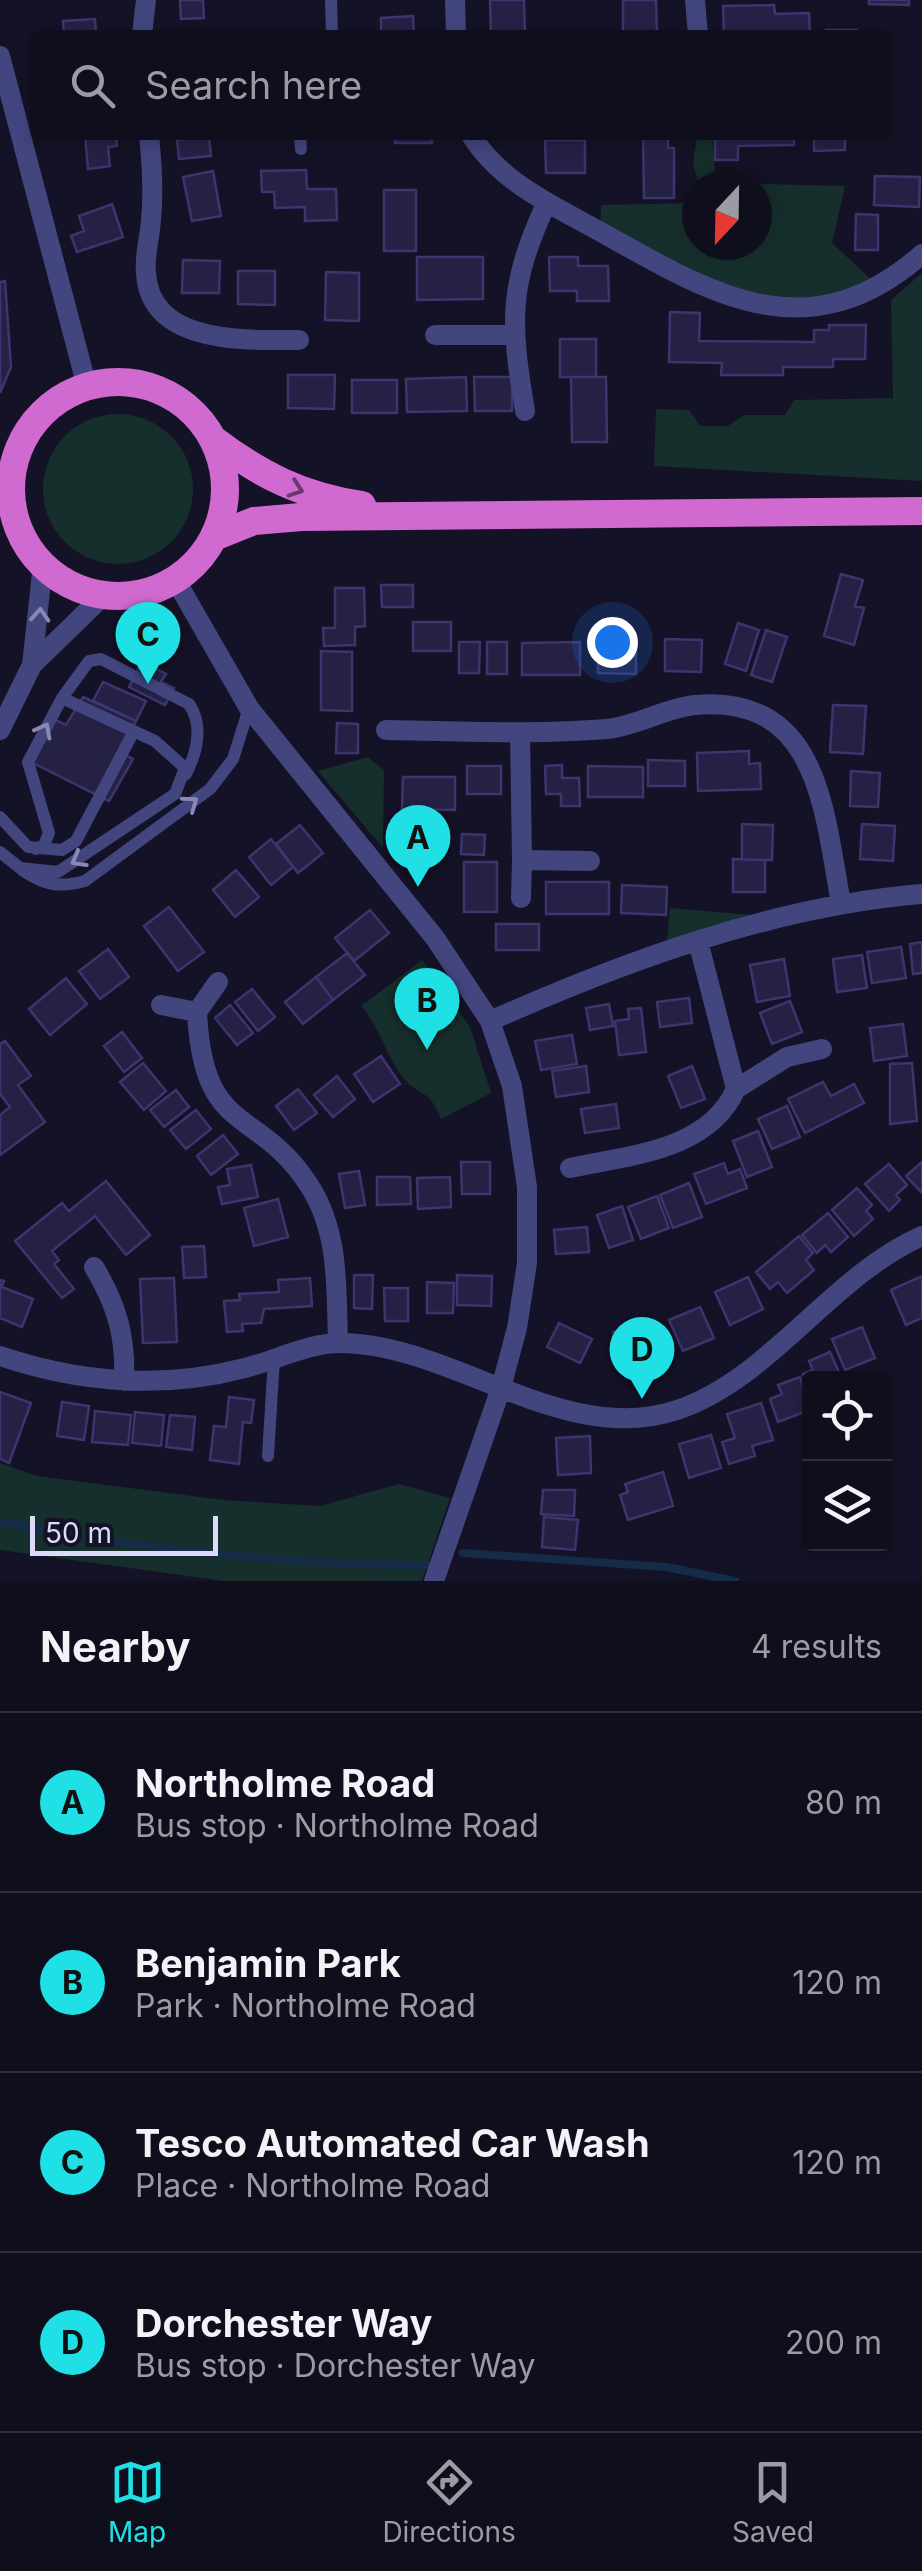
<!DOCTYPE html>
<html lang="en">
<head>
<meta charset="utf-8">
<style>
	:root { --surface:#0f0e1c; --page:#181725; --text:#f1f3f6; --muted:#9b9ca3; --line:#2f2e3b; --accent:#1ee0e5 }
	body { margin:0; font-family:Inter,sans-serif; background:var(--page); color:var(--text) }
	.controls { position:absolute; right:30px; bottom:30px; display:grid; overflow:hidden; border-radius:10px; box-shadow:0 5px 15px #0003 }
	.controls button { width:90px; height:90px; display:grid; place-items:center; padding:0; border:0; border-bottom:2px solid var(--line); background:var(--surface); color:var(--text); font:50px sans-serif }
	.compass { position:absolute; left:682px; top:170px; width:90px; height:90px; border-radius:50%; background:var(--surface); box-shadow:0 5px 15px #0003; rotate:202deg }
	.scale { position:absolute; left:30px; bottom:25px; width:188px; box-sizing:border-box; padding-left:10px; border:5px solid #dddbfb; border-top:0; font-size:28px; line-height:35px; white-space:nowrap; color:#dddbfb; -webkit-text-stroke:8px #141226; paint-order:stroke }
	.you { position:absolute; left:612px; top:642px; width:35px; height:35px; margin:-25px; border:8px solid #fff; border-radius:50%; background:#1a73e8; box-shadow:0 0 0 15px #1a73e833 }
	.badge { display:grid; place-items:center; width:65px; height:65px; border-radius:50%; background:var(--accent); color:#111; font-size:32px; font-weight:700 }
	.pin { position:absolute; translate:-50% -82px; filter:drop-shadow(0 2px 5px #0008) }
	.pin::after { content:''; position:absolute; top:52px; width:35px; height:30px; background:inherit; clip-path:polygon(0 0,100% 0,50% 100%) }
	.list { margin:0; padding:0; list-style:none }
	h2 { display:flex; justify-content:space-between; align-items:center; height:130px; margin:0; padding:0 40px; font-size:42px }
	h2 small { font-size:32px; font-weight:400; color:var(--muted) }
	.list li { display:grid; grid-template-columns:65px 1fr auto; gap:30px; align-items:center; box-sizing:border-box; height:180px; padding:0 40px; border-top:2px solid var(--line) }
	.list b { display:block; font-size:38px; white-space:nowrap }
	.list p { margin:0; font-size:32px; white-space:nowrap; color:var(--muted) }
	.list em { font-size:32px; font-style:normal; color:var(--muted) }
	.icon { flex:none; width:55px; height:55px; fill:none; stroke:currentColor; stroke-width:2; stroke-linecap:round; stroke-linejoin:round }
	.map { position:relative; flex:none; width:922px; height:1581px; overflow:hidden }
	.search { position:absolute; background:var(--surface); box-shadow:0 5px 15px #0003; left:30px; right:30px; top:30px; height:110px; display:flex; align-items:center; gap:25px; box-sizing:border-box; padding:0 35px; border-radius:10px; color:var(--muted); font-size:38px }
	.sheet { height:850px; background:var(--surface) }
	nav { display:flex; justify-content:space-around; align-items:center; box-sizing:border-box; height:140px; border-top:2px solid var(--line); background:var(--surface); font-size:28px; color:var(--muted) }
	nav a { display:grid; justify-items:center; gap:5px }
	nav .on { color:var(--accent) }
	.map>svg:first-child { display:block }
</style>
</head>
<body>
<div class="map">
<svg width="922" height="1581" viewBox="0 0 922 1581">
	<rect width="100%" height="100%" fill="#141226"/>
	<path fill="#162f2c" d="M697,135H712L716,183L845,186L832,243L877,285L828,305L754,304L600,232L601,205L697,203V245H757V185H699L693,164Z
		M922,273V481L654,466L656,409L689,410L700,426H728L744,415H785L794,400L893,398L891,300Z
		M43 489a75 75 0 1 1 150 0a75 75 0 1 1-150 0Z
		M368,757L384,770L383,848L318,771Z
		M670,908L787,918L666,953Z
		M422,960L470,1027L491,1093L441,1119C428,1087 423,1099 405,1080C385,1057 381,1028 361,1006Z
		M0,1463L37,1476L223,1500L320,1506L399,1484L450,1498L422,1581H224L0,1550Z"/>
	<g fill="none" stroke-linecap="round" stroke-linejoin="round">
		<path stroke="#152c48" stroke-width="8" d="M0,1522C135,1549 293,1565 430,1565
			M463,1553L666,1567L735,1581"/>
	</g>
	<path fill="#252145" stroke="#3c356e" stroke-width="2.5" d="M180,0H203L204,18L181,19Z
		M490,0H524L525,35H491Z
		M623,0H656L657,35H623Z
		M869,0H909V5L869,4Z
		M774,5L775,14L809,13L810,35H724L723,6Z
		M413,16L414,35H381V18Z
		M95,19L96,35H64L63,21Z
		M826,30H857V35H826Z
		M85,135H116L117,146L108,147L110,166L88,169Z
		M395,135H432V143H395Z
		M643,135H668V148H674V198H644Z
		M715,135H794V145L738,146V160H715Z
		M814,135H845V150L814,151Z
		M209,137L211,156L179,159L177,140Z
		M545,140H585V173H546Z
		M306,170L307,189H336L337,220L305,221V207L275,208L274,192H262L261,171Z
		M213,171L221,216L192,221L183,177Z
		M875,176L920,177L919,207L874,205Z
		M384,190H416V251H384Z
		M112,204L123,237L77,252L71,236L84,231L79,216Z
		M856,214L878,215V250H855Z
		M417,257H483V299L417,300Z
		M549,257H578V266H608L609,301H577V291H550Z
		M183,260L220,261L219,293H182Z
		M238,271H275V305L238,304Z
		M326,272L359,273V321L325,320Z
		M5,281L11,367L0,393V282Z
		M670,312L700,313L699,341L814,342V330H829V325H866L865,359H833V367H783V375H721L722,363L669,362Z
		M560,339H596V377H560Z
		M288,375H335L334,409L288,408Z
		M466,377L467,411L407,412L406,379Z
		M474,377H512V411H475Z
		M571,377H606L607,442H572Z
		M352,380H397V413H352Z
		M841,574L863,580L855,606L864,608L854,645L824,636Z
		M381,585H413V607H382Z
		M335,588H364L365,626L355,627V645L324,646L323,628H335Z
		M413,622H451V651H413Z
		M738,623L759,630L746,671L725,664Z
		M766,630L787,637L772,682L751,675Z
		M665,639L702,640L701,672L665,671Z
		M598,641H636V674L598,673Z
		M459,642H480L479,673H459Z
		M487,642H507V674H487Z
		M580,642V675H522V643Z
		M321,651L352,652V711L321,710Z
		M142,661L166,674L161,682L174,688L165,705L129,687Z
		M103,682L146,701L136,721L93,701Z
		M83,697L136,721L119,752L133,759L109,801L29,761L51,718L66,725Z
		M833,705L866,706L863,754L830,752Z
		M337,723L358,724V753H336Z
		M749,751V764L760,763L761,789L698,791L697,753Z
		M648,760L685,761V786H648Z
		M562,765V778H579L580,806H561V794H546L545,766Z
		M467,766H501V794H467Z
		M588,766L643,767V797H588Z
		M851,771L880,773L878,807L850,806Z
		M403,777H455V810L402,809Z
		M742,824L773,825L772,860H742Z
		M862,824L895,826L893,861L860,859Z
		M300,825L323,853L298,873L276,844Z
		M462,834L485,835L484,855L461,854Z
		M271,839L293,867L271,885L249,857Z
		M733,859L765,860V892H733Z
		M464,862H497V912H464Z
		M236,870L259,897L235,917L213,890Z
		M546,882H609V914H546Z
		M622,885L667,887L666,915L621,913Z
		M169,907L204,952L178,971L144,926Z
		M370,910L389,933L354,961L335,938Z
		M496,924H539V950H496Z
		M922,942V973L913,974L910,944Z
		M901,947L906,978L872,983L867,952Z
		M108,949L129,977L100,999L79,971Z
		M347,953L365,975L333,1000L316,977Z
		M862,955L867,988L837,992L833,959Z
		M784,959L790,996L757,1002L750,965Z
		M316,977L333,1000L303,1024L285,1002Z
		M66,978L87,1004L50,1035L29,1009Z
		M252,989L275,1017L258,1031L235,1002Z
		M689,998L692,1023L660,1027L657,1002Z
		M790,1001L802,1032L772,1044L760,1013Z
		M609,1004L613,1026L590,1030L586,1008Z
		M230,1005L253,1033L237,1045L215,1018Z
		M641,1008L646,1052L619,1055L615,1021L629,1019L628,1009Z
		M903,1024L907,1056L874,1061L870,1028Z
		M122,1032L142,1058L124,1072L104,1046Z
		M572,1035L577,1064L541,1070L535,1041Z
		M5,1041L31,1076L18,1085L45,1122L0,1155V1115L10,1107L0,1094V1044Z
		M381,1056L400,1084L373,1102L354,1074Z
		M143,1063L166,1091L144,1110L120,1082Z
		M912,1063L917,1121L890,1124V1064Z
		M586,1066L589,1092L556,1097L552,1071Z
		M692,1066L705,1099L681,1108L668,1076Z
		M337,1076L355,1099L333,1117L314,1095Z
		M823,1082L831,1096L854,1084L864,1103L805,1133L788,1099Z
		M298,1089L317,1113L294,1130L276,1106Z
		M176,1090L189,1107L164,1127L150,1110Z
		M616,1104L619,1128L585,1133L581,1109Z
		M787,1106L800,1137L772,1149L758,1119Z
		M196,1110L211,1129L186,1149L170,1130Z
		M758,1131L772,1167L747,1177L733,1141Z
		M223,1135L238,1154L211,1175L197,1156Z
		M461,1162H490V1194H462Z
		M922,1162V1193L906,1176Z
		M724,1163L728,1174L740,1169L747,1188L706,1204L694,1174Z
		M889,1164L907,1185L896,1195L900,1200L889,1211L865,1184Z
		M251,1165L258,1197L222,1204L218,1187L230,1185L227,1169Z
		M359,1171L365,1205L345,1208L339,1174Z
		M377,1177H410L411,1204L377,1205Z
		M450,1177L451,1207L418,1209L417,1178Z
		M106,1181L150,1235L126,1255L95,1216L52,1251L59,1260L54,1264L74,1289L62,1298L15,1241L62,1203L69,1211Z
		M689,1183L702,1217L673,1228L660,1195Z
		M857,1188L872,1205L866,1211L873,1219L854,1236L832,1210Z
		M657,1196L669,1228L641,1239L628,1207Z
		M278,1199L288,1237L254,1246L244,1208Z
		M622,1206L633,1240L609,1248L597,1215Z
		M828,1213L848,1237L831,1252L825,1245L817,1253L802,1235Z
		M587,1227L589,1252L556,1254L554,1230Z
		M799,1236L813,1253L806,1260L814,1270L787,1293L778,1282L770,1289L756,1272Z
		M204,1246L206,1277L184,1278L182,1247Z
		M354,1275H373L372,1309L354,1308Z
		M457,1275L492,1276L491,1306L457,1305Z
		M922,1276V1318L906,1325L891,1290Z
		M748,1277L763,1309L730,1325L715,1292Z
		M174,1278L177,1342L143,1343L140,1279Z
		M310,1278L312,1306L264,1309L261,1323L242,1324L243,1331L227,1332L224,1301L240,1300L239,1294L279,1292L278,1280Z
		M0,1280L4,1281L2,1287L33,1299L22,1327L0,1318Z
		M427,1282L454,1283L453,1313H427Z
		M384,1288H408V1321H385Z
		M700,1307L714,1338L683,1351L669,1320Z
		M559,1323L592,1339L580,1363L547,1347Z
		M651,1323L658,1352L620,1361L613,1332Z
		M862,1327L875,1358L845,1370L832,1339Z
		M830,1352L842,1379H810V1389L803,1374L813,1370L809,1361Z
		M800,1377L810,1410L778,1422L770,1399L782,1394L778,1385Z
		M0,1392L31,1403L9,1463L0,1459Z
		M229,1397L254,1400L251,1423L243,1422L239,1464L210,1460L214,1426L226,1427Z
		M62,1402L89,1406L84,1440L57,1436Z
		M761,1403L773,1440L752,1446L755,1456L729,1464L722,1442L735,1438L727,1414Z
		M95,1411L131,1415L128,1445L92,1442Z
		M135,1412L164,1415L161,1446L132,1443Z
		M170,1415L195,1417L192,1450L166,1447Z
		M711,1435L721,1468L689,1478L679,1444Z
		M590,1436L591,1473L558,1475L556,1438Z
		M663,1472L673,1506L628,1520L620,1495L628,1492L625,1484Z
		M543,1490H575L574,1516L541,1514Z
		M544,1517L578,1520L575,1550L542,1547Z"/>
	<g fill="none" stroke-linecap="round" stroke-linejoin="round">
		<path stroke="#43457f" stroke-width="12" d="M331,1L332,35
			M300,135L301,149
			M62,698L89,661L101,659L189,704C204,726 197,752 186,774
			M0,817L28,847L62,850L76,841L134,731
			M0,852L20,868L58,872L175,794L185,768L155,741L62,698L28,762L49,833L44,845L36,849
			M22,870C44,885 59,888 85,881L210,789L233,759L249,708
			M268,1456L274,1359"/>
		<path stroke="#43457f" stroke-width="20" d="M455,0L456,35
			M695,0L698,35
			M142,35L146,0
			M0,56L87,387
			M149,135C152,164 154,191 151,220C150,237 144,256 146,273C150,346 249,340 299,340
			M471,135C500,182 552,205 599,231C710,293 807,355 922,254
			M435,335H512
			M525,411C510,321 508,286 547,202
			M175,579L249,708L435,938L490,1021L512,1086L527,1187V1263L517,1328L501,1388L434,1581
			M32,665L104,595
			M0,730L32,665L43,564
			M386,730C459,731 533,735 607,729C637,726 665,708 695,705C820,694 824,813 841,903
			M520,732L522,860L590,861
			M521,898L522,860
			M161,1005L197,1012C203,1138 257,1105 309,1185C340,1233 336,1289 338,1343
			M197,1012L218,982
			M490,1021C625,961 774,906 922,894
			M736,1089L787,1057L822,1049
			M570,1168C630,1155 708,1151 736,1089L698,941
			M94,1267C117,1305 126,1337 124,1381
			M0,1356C80,1383 164,1389 245,1368C276,1360 309,1343 340,1343C452,1343 563,1448 677,1410C770,1379 830,1277 922,1236"/>
		<path stroke="#d16ad0" stroke-width="28" d="M11 489a107 107 0 1 1 214 0a107 107 0 1 1-214 0Z
			M213,439C260,475 302,496 362,505
			M214,537L254,521L301,517L922,511"/>
	</g>
	<defs><path id="oneway-chevron" d="M-2-3.5L2.5 0L-2 3.5" fill="none" stroke-width="1.6" stroke-linecap="round" stroke-linejoin="round" transform="scale(2.5)"/></defs>
	<use stroke="#693a72" href="#oneway-chevron" transform="translate(296 489) rotate(19)"/>
	<g stroke="#8888b7">
		<use href="#oneway-chevron" transform="translate(40 615) rotate(-86)"/>
		<use href="#oneway-chevron" transform="translate(44 730) rotate(-62)"/>
		<use href="#oneway-chevron" transform="translate(191 803) rotate(-36)"/>
		<use href="#oneway-chevron" transform="translate(78 860) rotate(150)"/>
	</g>
</svg>
<div class="controls">
<button><svg class="icon" aria-label="locate" viewBox="0 0 24 24"><circle cx="12" cy="12" r="6"/><path d="M12 2v4M12 18v4M2 12h4M18 12h4"/></svg></button>
<button><svg class="icon" aria-label="layers" viewBox="0 0 24 24"><path d="M12 4l9 5-9 5-9-5zM3 14l9 5 9-5"/></svg></button>
</div>
<svg class="compass" viewBox="-18 -18 36 36"><path d="M0-13l5 13h-10z" fill="#e53935"/><path d="M0 13l5-13h-10z" fill="#9b9ca3"/></svg>
<div class="scale">50 m</div>
<div class="you"></div>
<div class="pin badge" style="left:418px;top:887px">A</div>
<div class="pin badge" style="left:427px;top:1050px">B</div>
<div class="pin badge" style="left:148px;top:684px">C</div>
<div class="pin badge" style="left:642px;top:1399px">D</div>
<div class="search"><svg class="icon" aria-label="search" viewBox="0 0 24 24"><circle cx="10" cy="10" r="6"/><path d="M15 15l6 6"/></svg>Search here</div>
</div>
<section class="sheet">
<h2>Nearby<small>4 results</small></h2>
<ul class="list">
<li><span class="badge">A</span><div><b>Northolme Road</b><p>Bus stop · Northolme Road</p></div><em>80 m</em></li>
<li><span class="badge">B</span><div><b>Benjamin Park</b><p>Park · Northolme Road</p></div><em>120 m</em></li>
<li><span class="badge">C</span><div><b>Tesco Automated Car Wash</b><p>Place · Northolme Road</p></div><em>120 m</em></li>
<li><span class="badge">D</span><div><b>Dorchester Way</b><p>Bus stop · Dorchester Way</p></div><em>200 m</em></li>
</ul>
</section>
<nav>
<a class="on"><svg class="icon" aria-label="map" viewBox="0 0 24 24"><path d="M3 6l6-2 6 2 6-2v14l-6 2-6-2-6 2zM9 4v14M15 6v14"/></svg>Map</a>
<a><svg class="icon" aria-label="directions" viewBox="0 0 24 24"><path d="M12 3l9 9-9 9-9-9zM9 14v-3h6M13 9l2 2-2 2"/></svg>Directions</a>
<a><svg class="icon" aria-label="saved" viewBox="0 0 24 24"><path d="M7 4h10v16l-5-4-5 4z"/></svg>Saved</a>
</nav>
</body>
</html>
